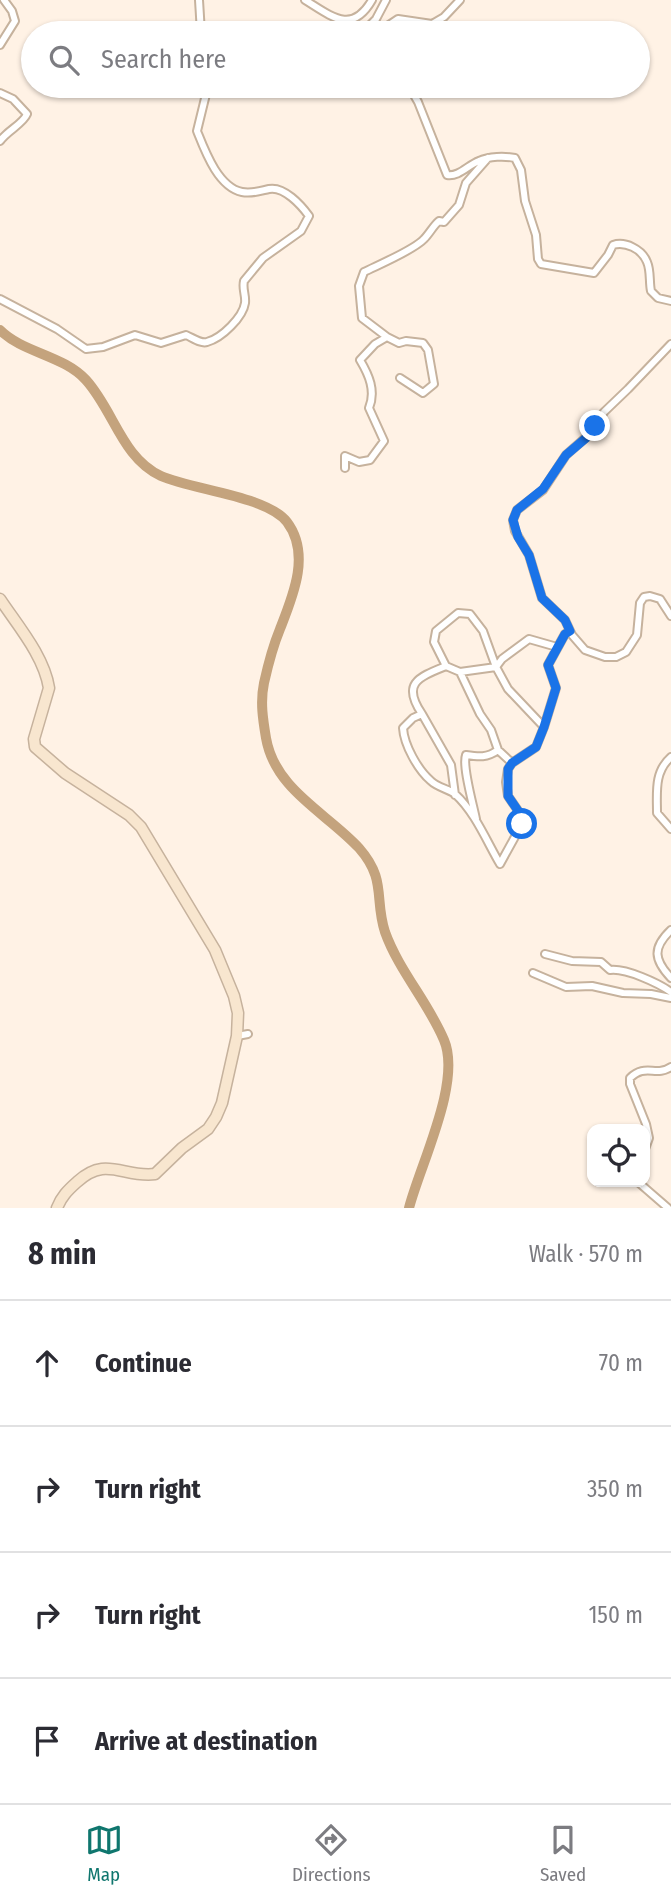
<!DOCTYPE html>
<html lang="en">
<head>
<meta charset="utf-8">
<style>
	:root { --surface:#fff; --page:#f2f2f3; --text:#2b2b33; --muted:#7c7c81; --line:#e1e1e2; --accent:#0f766e }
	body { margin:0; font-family:"Fira Sans Condensed",sans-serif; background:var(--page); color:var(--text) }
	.controls { position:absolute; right:21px; bottom:21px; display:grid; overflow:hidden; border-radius:14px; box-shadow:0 2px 5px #0004 }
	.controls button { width:63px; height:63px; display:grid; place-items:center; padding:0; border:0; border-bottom:2px solid var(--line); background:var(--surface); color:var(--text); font:35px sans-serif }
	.stop { position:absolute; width:21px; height:21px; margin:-16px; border:5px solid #1a73e8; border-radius:50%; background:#fff }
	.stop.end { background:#1a73e8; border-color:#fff; box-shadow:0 2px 7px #0008 }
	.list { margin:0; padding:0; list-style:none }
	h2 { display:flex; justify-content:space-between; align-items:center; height:91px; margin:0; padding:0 28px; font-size:30px }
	h2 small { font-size:23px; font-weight:400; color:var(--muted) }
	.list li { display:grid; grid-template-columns:46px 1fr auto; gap:21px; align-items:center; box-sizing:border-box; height:126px; padding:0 28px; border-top:2px solid var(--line) }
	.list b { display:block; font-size:26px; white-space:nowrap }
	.list em { font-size:23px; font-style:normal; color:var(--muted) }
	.icon { flex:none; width:38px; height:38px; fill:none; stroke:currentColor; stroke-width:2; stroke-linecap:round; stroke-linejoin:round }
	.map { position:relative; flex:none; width:671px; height:1208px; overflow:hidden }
	.search { position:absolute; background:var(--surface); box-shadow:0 2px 5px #0004; left:21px; right:21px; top:21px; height:77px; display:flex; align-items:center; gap:18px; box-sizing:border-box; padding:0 24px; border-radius:38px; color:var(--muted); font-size:26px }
	.sheet { height:595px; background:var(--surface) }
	nav { display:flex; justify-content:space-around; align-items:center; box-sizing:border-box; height:98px; border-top:2px solid var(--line); background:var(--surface); font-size:19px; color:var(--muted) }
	nav a { display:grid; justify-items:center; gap:4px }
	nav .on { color:var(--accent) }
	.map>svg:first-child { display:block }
</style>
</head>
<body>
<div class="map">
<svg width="671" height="1208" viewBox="0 0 671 1208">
	<rect width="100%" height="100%" fill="#fff2e5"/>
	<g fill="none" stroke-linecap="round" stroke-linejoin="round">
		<path stroke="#c4a37d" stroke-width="10" d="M0,330C23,353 63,355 86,380C114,411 122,458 161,476C193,490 267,496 287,522C311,554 293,596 280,629C273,646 268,665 264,683C260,702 263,720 266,738C275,790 327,813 359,848C387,880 374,898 385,932C399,971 428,1002 444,1040C462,1082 420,1165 409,1208"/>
		<defs>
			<path id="street" d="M199,0L201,33
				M305,0C331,16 352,35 372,0
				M362,33L376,19L386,0
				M381,33L389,25L398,19L432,24L444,17L460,0
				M0,45L15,21L12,11L4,0
				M403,86L414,95L418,102L447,175C459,177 468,165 479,161C489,156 505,156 515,158L521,170L525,201L536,235L538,259L541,264L594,273L608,255L613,245C625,241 642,249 647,262C651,271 649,282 651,291L658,298L671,301
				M0,93L13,99L27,114C23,124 8,130 0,141
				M0,299L57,329L86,349L103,347L135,335L161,343L186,335C193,338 201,344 207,342C222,338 243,317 245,303C246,295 242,289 244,281L263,258L301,231L309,216C301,205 284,186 269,189C260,191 252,194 242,192C218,187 205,151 197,131L208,86
				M671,344L628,389L604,412L591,433L566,455L543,490L517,510L513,520L515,531L529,555L542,598L565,620L572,635L585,650L605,657H616L626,652L637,635L640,603L644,597L650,596L660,599L671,616
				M400,378L423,393L434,384L428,350L423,343L406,341L399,343L387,337L362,318L359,286L364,272C378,265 414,250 424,239C430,233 433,226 439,221L444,222L459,205L466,183L488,158
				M345,468V456L359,462L370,460L384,441L369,408C376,391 369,375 360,360L375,344L387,337
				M446,666L434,642L436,631L458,613L470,614L483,631L496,667L508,689L544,727
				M460,672L480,714L491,730L498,750
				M422,714L451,765L455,795
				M671,757C654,772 657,792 657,813L671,829
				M476,819C473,804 462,766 466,755C479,757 487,758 498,750L512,763
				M500,864C487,842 475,812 455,794C448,789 437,787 431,781C418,770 404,745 403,728L413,718L422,714C401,683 419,677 446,666L460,672L496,667L502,659L529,639L557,647
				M500,864L522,824L521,815L508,796L506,782L508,769L512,763L536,747L544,727L556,688L548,665L565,634L570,631
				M671,930C652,948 654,960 671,978
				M545,954L572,961L601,962L610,970C626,968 658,983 671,992
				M533,973L566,987L592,986L623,993L651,994L671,998
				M237,1036L248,1034
				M645,1149L649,1138L646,1124L630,1084V1078C645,1063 656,1077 671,1067
				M638,1182L668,1208"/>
			<path id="secondary" d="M0,599C18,626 44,656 49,688L34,739L35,747L65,773L129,815L141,827L215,950L234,996L238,1013L237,1036L222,1103L216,1117L208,1129L182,1148L155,1174C123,1178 106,1155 77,1182C68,1190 61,1197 57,1208"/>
		</defs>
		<use href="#street" stroke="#c6b29d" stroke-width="10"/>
		<use href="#secondary" stroke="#c6b29d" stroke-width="13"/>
		<use href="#street" stroke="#fff" stroke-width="6"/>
		<use href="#secondary" stroke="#f8e6cf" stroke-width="10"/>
	</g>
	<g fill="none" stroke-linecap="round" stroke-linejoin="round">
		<path stroke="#1a73e8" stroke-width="9" d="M522,824L521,815L508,796V769L512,763L536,747L544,727L556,688L548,665L565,634L570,631L565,620L542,598L529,555L518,537L513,520L517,510L543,489L566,455L586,438L595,426"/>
	</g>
</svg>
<div class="controls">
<button><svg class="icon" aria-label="locate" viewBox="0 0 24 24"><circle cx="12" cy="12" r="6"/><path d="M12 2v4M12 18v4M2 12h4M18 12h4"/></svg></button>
</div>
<div class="stop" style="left:522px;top:824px"></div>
<div class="stop end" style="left:595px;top:426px"></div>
<div class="search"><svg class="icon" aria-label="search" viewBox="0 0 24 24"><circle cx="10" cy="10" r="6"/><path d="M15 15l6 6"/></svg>Search here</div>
</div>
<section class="sheet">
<h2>8 min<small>Walk · 570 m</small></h2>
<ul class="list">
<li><svg class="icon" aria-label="ahead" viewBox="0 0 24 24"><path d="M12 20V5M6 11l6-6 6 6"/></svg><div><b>Continue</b></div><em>70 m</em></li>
<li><svg class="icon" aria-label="right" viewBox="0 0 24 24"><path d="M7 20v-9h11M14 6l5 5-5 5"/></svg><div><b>Turn right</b></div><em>350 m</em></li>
<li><svg class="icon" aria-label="right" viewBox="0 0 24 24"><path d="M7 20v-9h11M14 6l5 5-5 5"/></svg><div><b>Turn right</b></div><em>150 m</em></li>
<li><svg class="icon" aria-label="arrive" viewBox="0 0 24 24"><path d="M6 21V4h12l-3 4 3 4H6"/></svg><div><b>Arrive at destination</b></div></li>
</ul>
</section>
<nav>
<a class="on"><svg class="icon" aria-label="map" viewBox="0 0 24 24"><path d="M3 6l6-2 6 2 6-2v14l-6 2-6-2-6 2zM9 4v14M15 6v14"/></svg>Map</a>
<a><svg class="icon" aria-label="directions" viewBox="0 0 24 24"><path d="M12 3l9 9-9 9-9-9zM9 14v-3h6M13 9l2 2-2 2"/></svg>Directions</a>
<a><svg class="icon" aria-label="saved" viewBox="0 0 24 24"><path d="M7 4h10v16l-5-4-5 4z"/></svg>Saved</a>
</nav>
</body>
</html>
